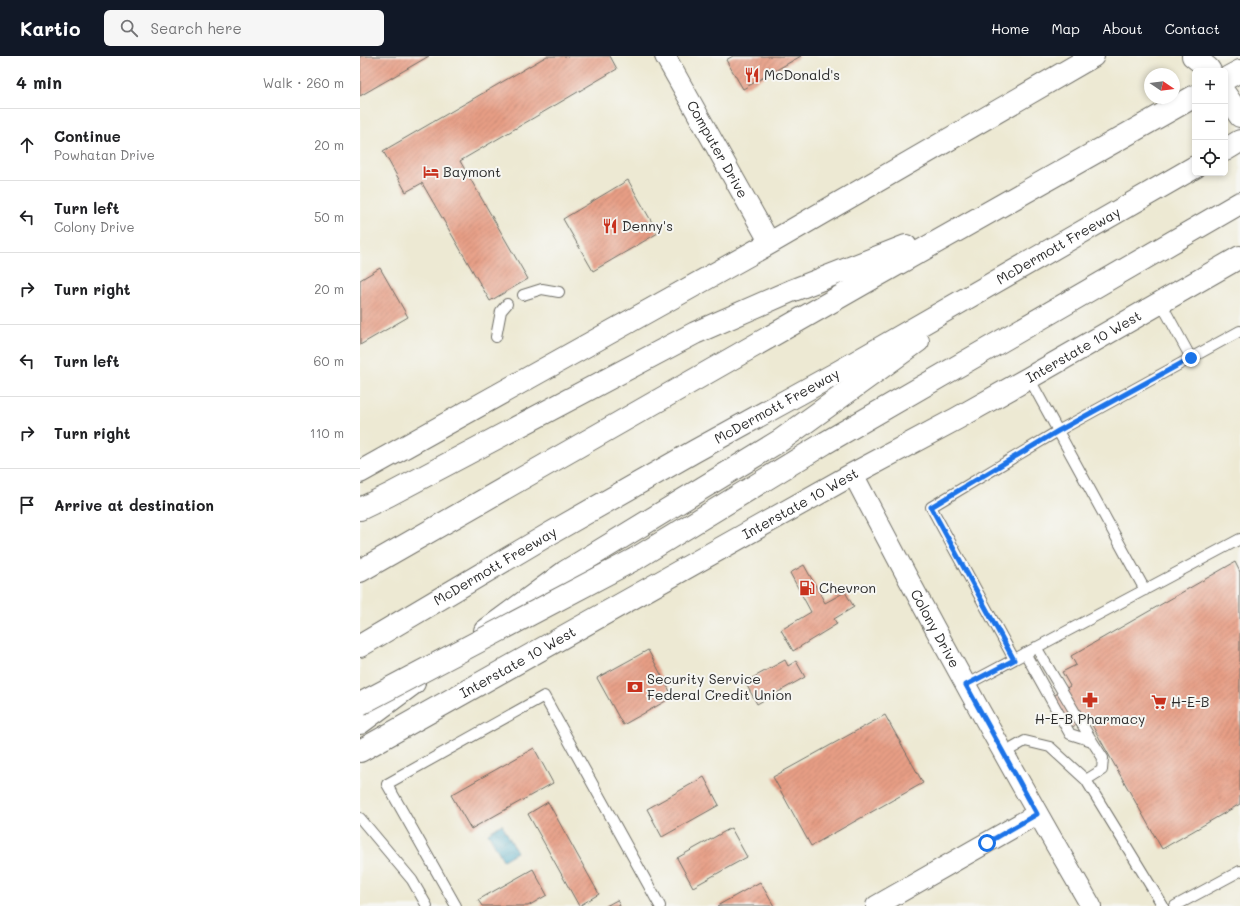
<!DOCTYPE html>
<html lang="en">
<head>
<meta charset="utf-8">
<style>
	:root { --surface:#fff; --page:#f6f6f6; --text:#202124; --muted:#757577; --line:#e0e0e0; --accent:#111827 }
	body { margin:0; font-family:Mali,sans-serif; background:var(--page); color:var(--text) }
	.controls { position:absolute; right:12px; top:12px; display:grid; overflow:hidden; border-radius:6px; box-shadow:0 2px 6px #0003 }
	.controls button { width:36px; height:36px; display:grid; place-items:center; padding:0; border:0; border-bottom:1px solid var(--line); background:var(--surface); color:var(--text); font:20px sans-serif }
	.compass { position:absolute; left:784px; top:12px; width:36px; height:36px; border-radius:50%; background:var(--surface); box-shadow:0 2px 6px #0003; rotate:103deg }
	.stop { position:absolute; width:12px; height:12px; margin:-9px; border:3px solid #1a73e8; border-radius:50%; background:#fff }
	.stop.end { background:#1a73e8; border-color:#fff; box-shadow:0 1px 4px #0008 }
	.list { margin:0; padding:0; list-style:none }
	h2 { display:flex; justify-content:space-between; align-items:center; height:52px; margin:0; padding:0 16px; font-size:17px }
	h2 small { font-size:13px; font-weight:400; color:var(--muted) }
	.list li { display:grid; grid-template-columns:26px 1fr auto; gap:12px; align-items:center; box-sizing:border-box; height:72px; padding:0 16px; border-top:1px solid var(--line) }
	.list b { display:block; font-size:15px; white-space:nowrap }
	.list p { margin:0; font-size:13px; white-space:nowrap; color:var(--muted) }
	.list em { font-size:13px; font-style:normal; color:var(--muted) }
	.icon { flex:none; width:22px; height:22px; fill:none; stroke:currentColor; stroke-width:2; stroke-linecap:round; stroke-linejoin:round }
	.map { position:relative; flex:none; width:880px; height:850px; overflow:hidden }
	header { display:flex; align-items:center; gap:24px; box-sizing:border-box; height:56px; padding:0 20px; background:var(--accent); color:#fff }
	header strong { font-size:19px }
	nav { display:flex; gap:22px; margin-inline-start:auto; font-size:14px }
	.search { width:280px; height:36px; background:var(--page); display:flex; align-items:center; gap:10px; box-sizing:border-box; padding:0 14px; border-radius:6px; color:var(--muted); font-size:15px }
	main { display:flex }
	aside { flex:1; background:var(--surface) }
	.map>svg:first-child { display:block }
</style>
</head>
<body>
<header>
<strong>Kartio</strong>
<div class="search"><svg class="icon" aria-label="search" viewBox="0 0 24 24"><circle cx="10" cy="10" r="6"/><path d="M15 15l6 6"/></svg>Search here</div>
<nav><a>Home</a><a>Map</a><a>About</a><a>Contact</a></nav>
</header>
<main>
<aside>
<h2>4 min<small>Walk · 260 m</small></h2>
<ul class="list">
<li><svg class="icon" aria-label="ahead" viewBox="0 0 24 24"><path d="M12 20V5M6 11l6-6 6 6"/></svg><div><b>Continue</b><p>Powhatan Drive</p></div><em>20 m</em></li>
<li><svg class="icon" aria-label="left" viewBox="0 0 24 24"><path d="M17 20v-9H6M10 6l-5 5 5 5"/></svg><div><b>Turn left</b><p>Colony Drive</p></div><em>50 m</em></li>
<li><svg class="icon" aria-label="right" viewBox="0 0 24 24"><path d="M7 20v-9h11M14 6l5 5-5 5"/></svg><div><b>Turn right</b></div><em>20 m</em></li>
<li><svg class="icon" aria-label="left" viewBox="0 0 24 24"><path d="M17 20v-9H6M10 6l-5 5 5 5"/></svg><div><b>Turn left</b></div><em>60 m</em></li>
<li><svg class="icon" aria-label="right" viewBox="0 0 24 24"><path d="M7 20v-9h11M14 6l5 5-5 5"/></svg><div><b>Turn right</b></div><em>110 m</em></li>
<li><svg class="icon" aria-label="arrive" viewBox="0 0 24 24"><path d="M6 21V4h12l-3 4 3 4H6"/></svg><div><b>Arrive at destination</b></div></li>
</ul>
</aside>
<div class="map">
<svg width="880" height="850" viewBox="0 0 880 850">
	<defs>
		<pattern id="water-waves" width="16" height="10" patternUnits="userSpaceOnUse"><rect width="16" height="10" fill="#45a7c5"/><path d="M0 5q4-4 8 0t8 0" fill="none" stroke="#3a88a0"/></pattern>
		<pattern id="building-hatch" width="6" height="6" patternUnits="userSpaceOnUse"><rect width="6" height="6" fill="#e79e85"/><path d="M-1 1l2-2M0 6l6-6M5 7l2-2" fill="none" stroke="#bb816d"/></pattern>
	</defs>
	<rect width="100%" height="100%" fill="#f6f6f2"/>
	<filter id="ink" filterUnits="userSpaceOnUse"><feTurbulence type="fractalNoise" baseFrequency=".025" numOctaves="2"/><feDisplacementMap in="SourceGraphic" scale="8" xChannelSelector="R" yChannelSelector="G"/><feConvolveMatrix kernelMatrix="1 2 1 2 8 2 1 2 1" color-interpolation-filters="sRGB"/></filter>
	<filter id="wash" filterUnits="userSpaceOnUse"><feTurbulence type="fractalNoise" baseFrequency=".012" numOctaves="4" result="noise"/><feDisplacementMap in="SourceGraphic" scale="16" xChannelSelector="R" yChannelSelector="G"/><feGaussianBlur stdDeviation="0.9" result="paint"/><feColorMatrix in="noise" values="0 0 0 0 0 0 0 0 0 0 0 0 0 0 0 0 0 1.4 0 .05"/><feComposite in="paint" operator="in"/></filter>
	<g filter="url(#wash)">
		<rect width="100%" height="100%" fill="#ede9d3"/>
		<path fill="url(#water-waves)" stroke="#386978" d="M142,768L157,796L143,804L128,777Z"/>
		<g id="blocks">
			<path fill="url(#building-hatch)" d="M0,0H69L0,40Z
				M187,0H250L257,13L100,105L168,223L130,245L62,127L46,136L23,95Z
				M373,0H441L383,33L366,4Z
				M268,124L298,177L233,215L203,163Z
				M20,212L48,261L0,289V224Z
				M875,506L880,516V748L802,793L728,662L707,674L690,642L710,630L702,616L716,609L711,600Z
				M444,509L465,547L485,536L494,551L474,563L477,568L433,595L421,574L451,556L430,517Z
				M288,594L313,641L263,669L237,622Z
				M425,604L428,610L436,605L445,621L397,648L385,626Z
				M525,659L563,727L451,790L413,721Z
				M174,692L193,727L111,773L91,739Z
				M344,721L359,749L302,781L287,753Z
				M188,746L239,838L219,850L168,758Z
				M371,772L387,801L333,831L317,802Z
				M173,813L187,839L168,850H122L118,844Z
				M400,826L414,850H357Z
				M257,844L260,850H246Z"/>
		</g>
	</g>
	<g filter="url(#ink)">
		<use href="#blocks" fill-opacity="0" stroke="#6f6e66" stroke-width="1"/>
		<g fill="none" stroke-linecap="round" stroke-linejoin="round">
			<defs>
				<path id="lane" d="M163,239L182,233L199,236
					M801,247L831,302
					M136,281L141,255L147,248
					M669,322L785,534
					M676,591L732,685L743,702L742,714L726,724
					M665,597L710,678L732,685
					M654,603L571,451L698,375L880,275
					M606,629L880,483
					M644,697L665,685L690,691L726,724L803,850
					M0,762L52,824L67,850
					M96,850L27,728L184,640L300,850
					M815,850L880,815"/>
				<g id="street">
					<path id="s1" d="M305,0L410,187"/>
					<path id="s2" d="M493,418C569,564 648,708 731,850"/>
					<path d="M516,850L677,758"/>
				</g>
				<g id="secondary">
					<path d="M833,0L848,12L850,15"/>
					<path d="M865,38L880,60"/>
					<path d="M0,416L410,187L733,0"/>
					<path id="s3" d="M0,695L493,418L596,363L669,322L880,201"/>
				</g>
				<g id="highway">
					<path d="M865,23L880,15"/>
					<path d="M865,94L880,85"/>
					<path d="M0,453L29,439L335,277L431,235L546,190"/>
					<path d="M275,503L465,387L880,147"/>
					<path d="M0,515L511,223L835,40"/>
					<path d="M125,575L205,516L421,384L558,285"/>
					<path id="s4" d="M0,590L191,477L335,395L475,318L835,111"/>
					<path d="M0,667L54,627"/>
				</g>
			</defs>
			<use href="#lane" stroke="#6f6e66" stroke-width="12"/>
			<use href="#street" stroke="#6f6e66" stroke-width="22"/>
			<use href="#secondary" stroke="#6f6e66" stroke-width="24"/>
			<use href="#highway" stroke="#6f6e66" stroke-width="24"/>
			<use href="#lane" stroke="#fff" stroke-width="10"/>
			<use href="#street" stroke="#fff" stroke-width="20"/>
			<use href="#secondary" stroke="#fff" stroke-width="22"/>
			<use href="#highway" stroke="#fff" stroke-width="22"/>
			<defs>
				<path id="highway-bridge" d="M0,648L275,503"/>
			</defs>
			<use href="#highway-bridge" stroke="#6f6e66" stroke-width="24" stroke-linecap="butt"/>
			<use href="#highway-bridge" stroke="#fff" stroke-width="22"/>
		</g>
	</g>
	<g fill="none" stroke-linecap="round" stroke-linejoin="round" filter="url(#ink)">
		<path stroke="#1a73e8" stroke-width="5" d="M627,787L677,758L606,629L654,604L571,451L698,375L831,302"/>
	</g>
	<defs>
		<symbol id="restaurant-bare" viewBox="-9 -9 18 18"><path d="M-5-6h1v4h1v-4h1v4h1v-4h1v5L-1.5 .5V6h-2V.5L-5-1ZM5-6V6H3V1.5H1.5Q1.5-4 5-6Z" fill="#c8321e" stroke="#f6f6f2" stroke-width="2.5" paint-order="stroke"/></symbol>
		<symbol id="hotel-bare" viewBox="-9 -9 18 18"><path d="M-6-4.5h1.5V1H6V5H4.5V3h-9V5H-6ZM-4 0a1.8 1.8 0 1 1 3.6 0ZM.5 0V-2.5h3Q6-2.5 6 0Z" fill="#c8321e" stroke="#f6f6f2" stroke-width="2.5" paint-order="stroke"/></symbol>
		<symbol id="fuel-bare" viewBox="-9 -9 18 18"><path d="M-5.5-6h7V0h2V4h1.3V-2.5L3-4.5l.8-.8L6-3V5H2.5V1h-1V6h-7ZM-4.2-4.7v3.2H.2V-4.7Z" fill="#c8321e" stroke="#f6f6f2" stroke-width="2.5" paint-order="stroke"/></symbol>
		<symbol id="bank-bare" viewBox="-9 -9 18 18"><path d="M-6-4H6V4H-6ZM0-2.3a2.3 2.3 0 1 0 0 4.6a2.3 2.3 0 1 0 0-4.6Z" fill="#c8321e" stroke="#f6f6f2" stroke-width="2.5" paint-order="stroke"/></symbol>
		<symbol id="pharmacy-bare" viewBox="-9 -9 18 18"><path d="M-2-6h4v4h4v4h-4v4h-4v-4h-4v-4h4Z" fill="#c8321e" stroke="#f6f6f2" stroke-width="2.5" paint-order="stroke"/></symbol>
		<symbol id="supermarket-bare" viewBox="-9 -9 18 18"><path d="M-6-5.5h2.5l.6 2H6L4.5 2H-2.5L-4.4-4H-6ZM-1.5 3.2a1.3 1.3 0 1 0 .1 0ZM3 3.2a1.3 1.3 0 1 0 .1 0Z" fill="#c8321e" stroke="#f6f6f2" stroke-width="2.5" paint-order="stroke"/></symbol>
	</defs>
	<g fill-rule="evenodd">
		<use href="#restaurant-bare" x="381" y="8" width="22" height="22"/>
		<use href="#hotel-bare" x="60" y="105" width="22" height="22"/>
		<use href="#restaurant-bare" x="239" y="159" width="22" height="22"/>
		<use href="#fuel-bare" x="436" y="521" width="22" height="22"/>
		<use href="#bank-bare" x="264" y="620" width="22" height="22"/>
		<use href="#pharmacy-bare" x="719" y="633" width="22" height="22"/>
		<use href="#supermarket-bare" x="788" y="635" width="22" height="22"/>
	</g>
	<g text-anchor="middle" stroke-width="4" stroke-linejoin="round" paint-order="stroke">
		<g font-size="14" fill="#2b2b2b" stroke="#f6f6f2" text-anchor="start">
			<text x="404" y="24">McDonald's</text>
			<text x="83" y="121">Baymont</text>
			<text x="262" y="175">Denny's</text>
			<text x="459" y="537">Chevron</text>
			<text x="287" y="628">Security Service<tspan x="287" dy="16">Federal Credit Union</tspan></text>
			<text x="811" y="651">H-E-B</text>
			<text x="730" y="668" text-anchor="middle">H-E-B Pharmacy</text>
		</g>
		<g font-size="14" fill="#2b2b2b" stroke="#f6f6f2">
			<text dy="5" stroke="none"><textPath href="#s1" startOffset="107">Computer Drive</textPath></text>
			<text dy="5" stroke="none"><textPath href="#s4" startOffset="805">McDermott Freeway</textPath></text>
			<text dy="5" stroke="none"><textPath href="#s3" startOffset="829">Interstate 10 West</textPath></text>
			<text dy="5" stroke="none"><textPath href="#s4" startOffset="481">McDermott Freeway</textPath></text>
			<text dy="5" stroke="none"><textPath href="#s3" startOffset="505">Interstate 10 West</textPath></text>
			<text dy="5" stroke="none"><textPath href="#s4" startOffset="157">McDermott Freeway</textPath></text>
			<text dy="5" stroke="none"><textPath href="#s2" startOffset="175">Colony Drive</textPath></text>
			<text dy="5" stroke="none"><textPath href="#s3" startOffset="181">Interstate 10 West</textPath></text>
		</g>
	</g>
</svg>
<div class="controls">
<button>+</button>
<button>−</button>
<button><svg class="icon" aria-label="locate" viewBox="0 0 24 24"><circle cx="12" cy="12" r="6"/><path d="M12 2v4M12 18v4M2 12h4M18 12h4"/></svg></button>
</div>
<svg class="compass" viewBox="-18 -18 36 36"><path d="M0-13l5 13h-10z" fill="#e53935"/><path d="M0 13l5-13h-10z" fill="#757577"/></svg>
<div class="stop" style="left:627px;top:787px"></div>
<div class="stop end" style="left:831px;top:302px"></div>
</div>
</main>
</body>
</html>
